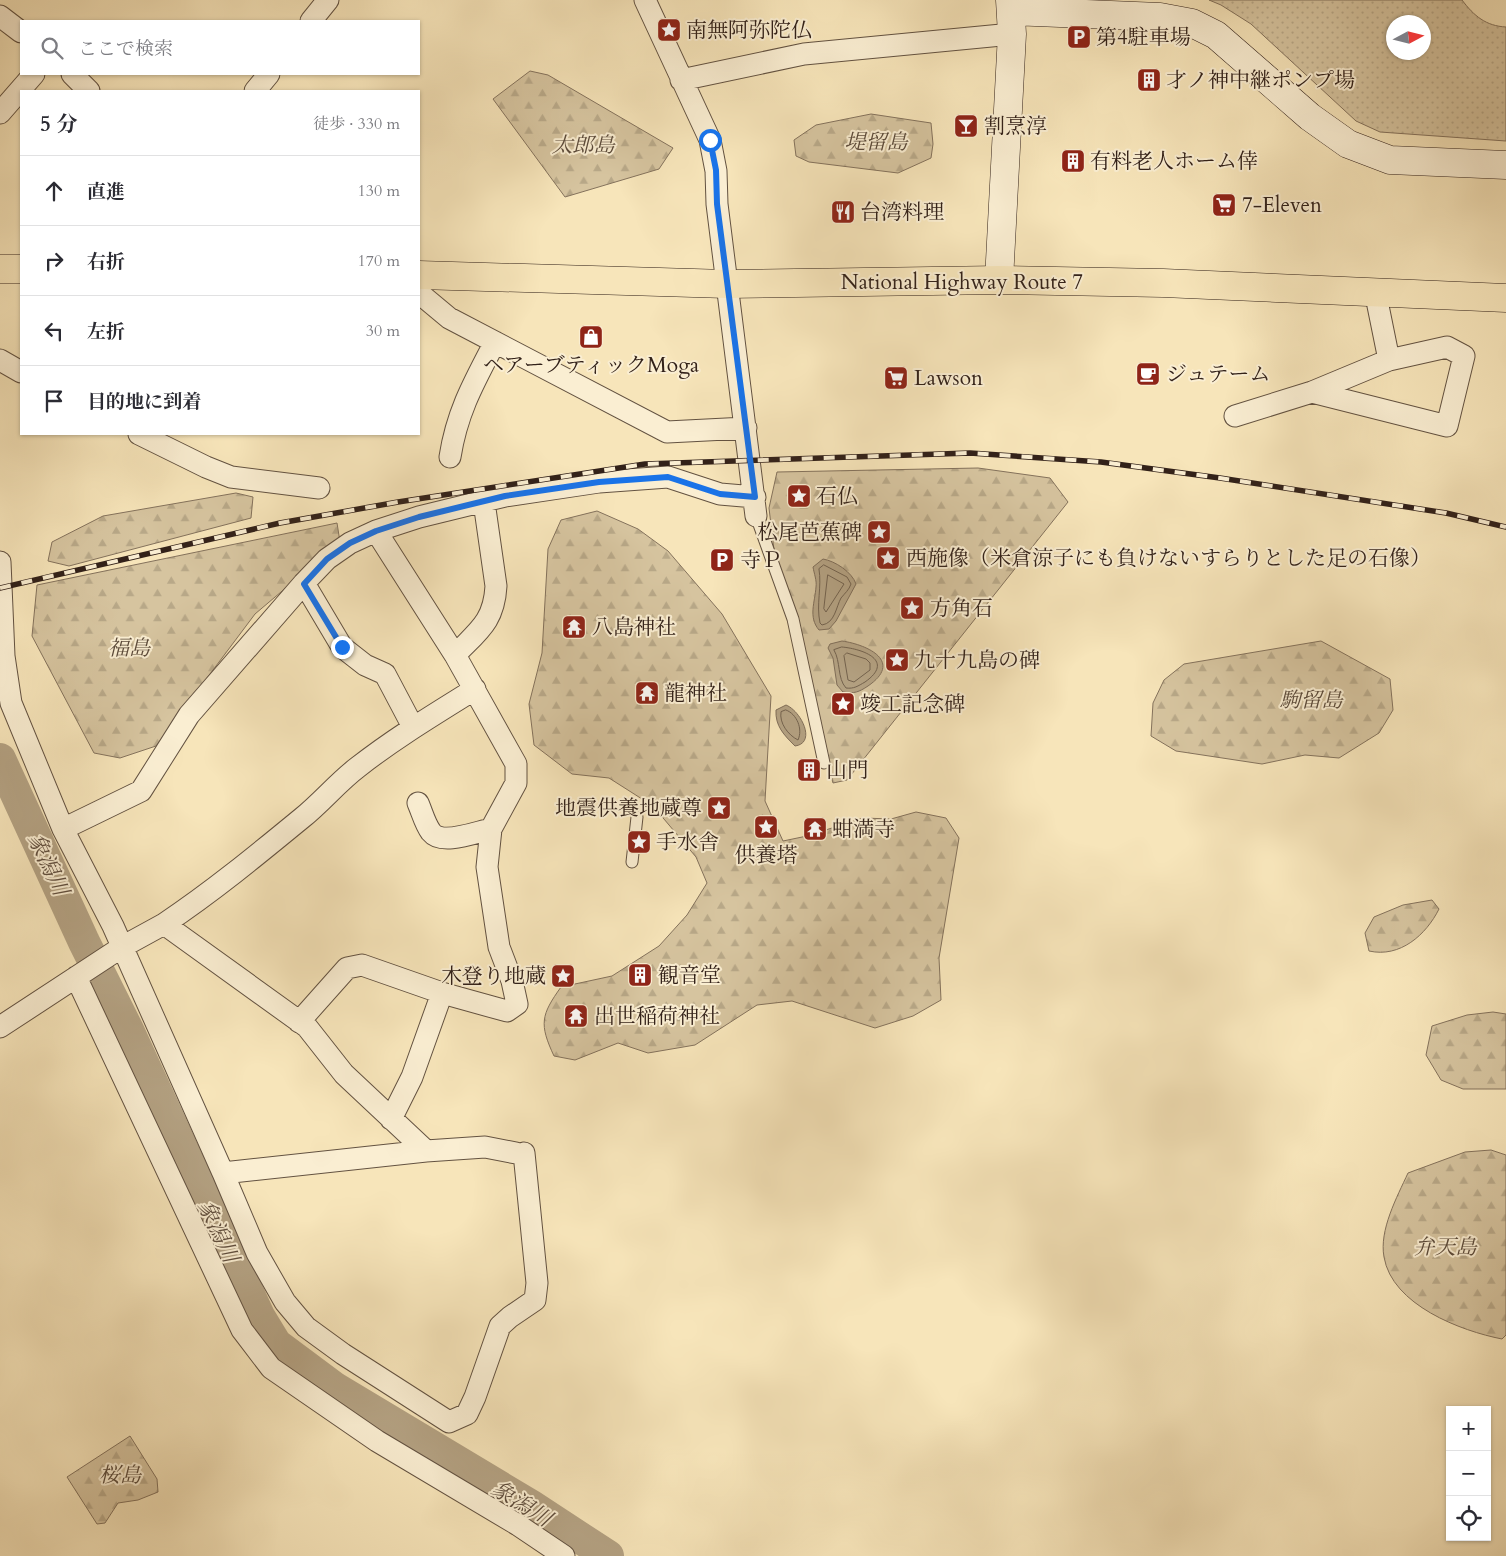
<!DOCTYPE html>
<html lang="ja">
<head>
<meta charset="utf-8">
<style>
	:root { --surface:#fff; --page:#f7f7f7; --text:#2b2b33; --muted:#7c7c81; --line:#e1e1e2 }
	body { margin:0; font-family:Cardo,"Noto Serif JP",serif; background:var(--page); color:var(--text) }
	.controls { position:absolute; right:15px; bottom:15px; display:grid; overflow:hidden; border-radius:0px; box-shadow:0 1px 4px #0004 }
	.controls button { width:45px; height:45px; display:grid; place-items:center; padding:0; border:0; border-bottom:1px solid var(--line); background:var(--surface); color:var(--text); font:25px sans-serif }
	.compass { position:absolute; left:1386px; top:15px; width:45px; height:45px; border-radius:50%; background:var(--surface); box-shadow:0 1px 4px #0004; rotate:83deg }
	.stop { position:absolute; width:15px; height:15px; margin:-11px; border:4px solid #1a73e8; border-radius:50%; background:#fff }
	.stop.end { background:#1a73e8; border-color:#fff; box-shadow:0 1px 5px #0008 }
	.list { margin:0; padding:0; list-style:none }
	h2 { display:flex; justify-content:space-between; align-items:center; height:65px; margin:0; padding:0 20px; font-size:21px }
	h2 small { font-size:16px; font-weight:400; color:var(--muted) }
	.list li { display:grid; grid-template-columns:32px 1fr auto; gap:15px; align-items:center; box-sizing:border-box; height:70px; padding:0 20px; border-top:1px solid var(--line) }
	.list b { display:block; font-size:19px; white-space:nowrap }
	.list em { font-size:16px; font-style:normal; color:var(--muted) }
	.icon { flex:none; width:28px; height:28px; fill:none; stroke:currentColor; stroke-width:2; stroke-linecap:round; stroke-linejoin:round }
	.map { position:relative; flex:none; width:1506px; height:1556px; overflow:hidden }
	.search { position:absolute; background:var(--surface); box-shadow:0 1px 4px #0004; left:20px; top:20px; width:400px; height:55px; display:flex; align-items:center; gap:12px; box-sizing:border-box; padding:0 18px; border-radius:0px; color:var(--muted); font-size:19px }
	.panel { position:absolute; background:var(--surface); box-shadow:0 1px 4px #0004; left:20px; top:90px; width:400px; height:345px; border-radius:0px }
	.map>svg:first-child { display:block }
</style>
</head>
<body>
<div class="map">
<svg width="1506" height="1556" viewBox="0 0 1506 1556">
	<defs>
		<pattern id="grass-dots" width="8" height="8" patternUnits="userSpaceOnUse" patternTransform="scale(1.25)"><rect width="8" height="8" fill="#d6c49f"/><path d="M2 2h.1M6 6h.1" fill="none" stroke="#b8a888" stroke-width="1.8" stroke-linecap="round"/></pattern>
		<pattern id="forest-firs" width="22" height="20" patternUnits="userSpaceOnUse" patternTransform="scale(1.25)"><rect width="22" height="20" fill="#d6c49f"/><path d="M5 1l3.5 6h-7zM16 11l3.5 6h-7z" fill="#b8a888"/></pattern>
	</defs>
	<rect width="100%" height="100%" fill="#f7e5ba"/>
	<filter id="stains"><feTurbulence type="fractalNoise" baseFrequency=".004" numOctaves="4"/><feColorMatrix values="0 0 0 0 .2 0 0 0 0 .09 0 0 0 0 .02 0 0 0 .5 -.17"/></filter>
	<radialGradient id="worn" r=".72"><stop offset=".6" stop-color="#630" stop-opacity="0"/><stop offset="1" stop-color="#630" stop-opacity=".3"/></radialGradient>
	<path fill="url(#grass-dots)" stroke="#84725c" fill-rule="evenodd" d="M1209,0H1462C1474,16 1486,26 1506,27V141L1380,132L1356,121L1251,24L1221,5ZM1394,22H1424V52H1394Z"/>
	<path fill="url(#forest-firs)" stroke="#84725c" d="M530,71L548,75L673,148L659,169L565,197L493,99Z
		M871,114L931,123L933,144L931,158L898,173L809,162L796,156L794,140L816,125Z
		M978,468L1050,478L1068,502L847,780L833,783L776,567L769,508L777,472Z
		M236,493L253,497L251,518L69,566L48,561L52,542L103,516Z
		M597,511L638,529L668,551L722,614L771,696L765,801L783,841L807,836L863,818L891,819L916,812L946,818L959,838L939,958L941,1000L913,1016L875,1028L792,1001L757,1005L695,1045L648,1053L618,1043L575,1060L554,1056C539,1024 541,1015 561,987L612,976L659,946L687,915L707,883L696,857L653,806L609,778L572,774L534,745L529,704L542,653L548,549L561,520Z
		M337,523L340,542L255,614L156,746L120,758L94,753L32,636L37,585Z
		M1321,641L1390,679L1393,710L1379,733L1339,758L1305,755L1262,764L1176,751L1151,736L1153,703L1164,680L1184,664Z
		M1432,900L1439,909C1426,935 1400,958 1369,951L1365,933L1374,917L1403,905Z
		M1493,1012L1506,1014V1089H1463L1441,1080L1426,1055L1432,1026L1467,1015Z
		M1491,1150L1506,1155V1335L1502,1339C1461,1331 1392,1305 1384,1257C1379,1230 1397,1197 1408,1173L1465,1152Z
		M130,1436L157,1479L158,1492L138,1500L118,1503L105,1523L97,1524L67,1477Z"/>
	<path fill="#b4a283" stroke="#806e59" d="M823,559C835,561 852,572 856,584L836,621L829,629L819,630C808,617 815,602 816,587C817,581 814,573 813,567Z
		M842,641C869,645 903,662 868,686C859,692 854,694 843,692L837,685L833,658L828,648L830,644Z
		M786,705C801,711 817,743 795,746C784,735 775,726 776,710Z"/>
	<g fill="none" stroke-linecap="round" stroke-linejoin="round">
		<path stroke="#73624e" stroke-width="1" d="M824,565L847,577L851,584C849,590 845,593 841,598C836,607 835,623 822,625L820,623C816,604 822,587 819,569Z
			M828,575L844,584L826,612L824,609Z
			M842,647C864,649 895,661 865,682C858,686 854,689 846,688C837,678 841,662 834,650Z
			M847,653L866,659L870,663V670L854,682L848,680L844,656Z
			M786,710C797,714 803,729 798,740C788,735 779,723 781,712Z"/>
		<path stroke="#b4a283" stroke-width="32" d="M0,759L84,942L128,1030L259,1316L276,1344L335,1388L530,1505L608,1556"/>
		<defs>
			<path id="lane" d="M756,516L793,619L824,763
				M632,862L637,817"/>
			<path id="street" d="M645,0L710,140L716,171L717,204L756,516
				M0,16L21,32
				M311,21L328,0
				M72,74L89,91
				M681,80L804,54L1012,34
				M255,91L269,74
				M0,113L34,74
				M1375,291L1389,360
				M419,293L449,318L667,432L746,428
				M0,360L21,372
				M1235,416L1312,392L1389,360L1447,347L1464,356L1447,426L1312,392
				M139,434L206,467L231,477L319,488
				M450,457C457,412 474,382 495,342
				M0,562L4,656L11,703L63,829L113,926L223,1173L426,1151
				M304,583L342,647L365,665L385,674L413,727
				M455,655C478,631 494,622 496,586L484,502
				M418,803C422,812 425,824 431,832C442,846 476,832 491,829
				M63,829L141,791L189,715L304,583L327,559L350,543L376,531
				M164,924C212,892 257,855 302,818C322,802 338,782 358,767C395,738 435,714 475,689
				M76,977L242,1330L271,1368L377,1441L518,1525L564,1556
				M299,1022L347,968L362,965L442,993L507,1011L517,1004L512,981L499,947L487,867L491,829L516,783V764L455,655L376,531L419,517L505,496L599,482L668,477L720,494L755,497
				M0,1027L122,947L164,924L307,1027L344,1074L426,1151L485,1147L516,1153
				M391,1119L412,1077L442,993
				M223,1173L257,1253L285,1302L306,1327L343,1354L449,1422L467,1414L475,1397L500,1326L510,1317L535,1300L537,1283L524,1153"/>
			<path id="secondary" d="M1012,11L1160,17L1192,23L1216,35L1310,117L1348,144L1390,160L1506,165
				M999,280L1012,34L1010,0"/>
			<path id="highway" d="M0,269H21
				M419,275L727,284L999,280L1163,283L1506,298"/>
		</defs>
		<use href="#lane" stroke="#635241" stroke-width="13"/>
		<use href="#street" stroke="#635241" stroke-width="23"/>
		<use href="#secondary" stroke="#322119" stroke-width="29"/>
		<use href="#highway" stroke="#322119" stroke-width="29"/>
		<use href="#lane" stroke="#faeed2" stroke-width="11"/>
		<use href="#street" stroke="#faeed2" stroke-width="21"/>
		<use href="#secondary" stroke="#faeed2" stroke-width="28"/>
		<use href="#highway" stroke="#f7e5ba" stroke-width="28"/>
		<defs>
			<path id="rail" d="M0,588L280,523L398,502L645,464L970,453L1101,462L1220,478L1446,513L1506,527"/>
		</defs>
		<use href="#rail" stroke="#322119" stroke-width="5.5"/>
		<use href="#rail" stroke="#faeed2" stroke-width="4" stroke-dasharray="11" stroke-linecap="butt"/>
	</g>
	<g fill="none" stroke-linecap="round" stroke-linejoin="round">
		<path stroke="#1a73e8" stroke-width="6" d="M342,647L304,584L327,559L350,543L376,531L419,517L505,496L599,482L668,477L720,494L755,497L717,204L716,170L710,140"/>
	</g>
	<defs>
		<symbol id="sight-square" viewBox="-11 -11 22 22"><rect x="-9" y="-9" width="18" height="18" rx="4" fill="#8f2418" stroke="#faeed2"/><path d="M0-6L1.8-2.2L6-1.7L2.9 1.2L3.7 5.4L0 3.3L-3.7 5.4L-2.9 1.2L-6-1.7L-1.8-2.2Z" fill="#fff"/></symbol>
		<symbol id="parking-square" viewBox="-11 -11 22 22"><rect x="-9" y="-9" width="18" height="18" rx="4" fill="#8f2418" stroke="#faeed2"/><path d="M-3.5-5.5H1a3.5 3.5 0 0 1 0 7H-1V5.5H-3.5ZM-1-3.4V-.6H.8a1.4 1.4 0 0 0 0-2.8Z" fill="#fff"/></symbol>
		<symbol id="building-square" viewBox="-11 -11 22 22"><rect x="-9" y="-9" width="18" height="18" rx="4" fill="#8f2418" stroke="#faeed2"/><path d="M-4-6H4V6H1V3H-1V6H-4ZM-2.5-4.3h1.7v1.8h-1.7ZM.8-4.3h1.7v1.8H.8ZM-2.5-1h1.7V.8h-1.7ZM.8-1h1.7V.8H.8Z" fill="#fff"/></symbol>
		<symbol id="bar-square" viewBox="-11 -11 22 22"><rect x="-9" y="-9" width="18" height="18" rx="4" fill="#8f2418" stroke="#faeed2"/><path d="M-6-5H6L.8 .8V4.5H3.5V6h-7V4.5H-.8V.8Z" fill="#fff"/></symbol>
		<symbol id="supermarket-square" viewBox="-11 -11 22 22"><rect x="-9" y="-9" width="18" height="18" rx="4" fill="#8f2418" stroke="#faeed2"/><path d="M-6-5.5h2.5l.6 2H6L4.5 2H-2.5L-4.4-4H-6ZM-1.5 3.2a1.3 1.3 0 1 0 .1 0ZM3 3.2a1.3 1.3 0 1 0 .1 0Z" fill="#fff"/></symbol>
		<symbol id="restaurant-square" viewBox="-11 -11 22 22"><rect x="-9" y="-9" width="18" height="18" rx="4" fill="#8f2418" stroke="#faeed2"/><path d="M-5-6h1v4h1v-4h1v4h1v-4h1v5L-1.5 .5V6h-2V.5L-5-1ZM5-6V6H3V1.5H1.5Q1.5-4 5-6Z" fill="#fff"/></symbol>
		<symbol id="shop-square" viewBox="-11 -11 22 22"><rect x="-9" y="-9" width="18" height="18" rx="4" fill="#8f2418" stroke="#faeed2"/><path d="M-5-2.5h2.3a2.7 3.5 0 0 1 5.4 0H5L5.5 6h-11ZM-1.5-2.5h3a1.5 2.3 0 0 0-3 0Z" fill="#fff"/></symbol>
		<symbol id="cafe-square" viewBox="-11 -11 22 22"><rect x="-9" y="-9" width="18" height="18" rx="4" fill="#8f2418" stroke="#faeed2"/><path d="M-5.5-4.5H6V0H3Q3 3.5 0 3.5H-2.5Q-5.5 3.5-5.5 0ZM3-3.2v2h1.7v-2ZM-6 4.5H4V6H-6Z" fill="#fff"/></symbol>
		<symbol id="temple-square" viewBox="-11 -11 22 22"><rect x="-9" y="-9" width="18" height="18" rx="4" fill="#8f2418" stroke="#faeed2"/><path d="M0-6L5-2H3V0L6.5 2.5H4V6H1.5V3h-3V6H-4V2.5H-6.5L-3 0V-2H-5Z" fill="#fff"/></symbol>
	</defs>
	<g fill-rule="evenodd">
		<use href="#sight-square" x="655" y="16" width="28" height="28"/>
		<use href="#parking-square" x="1065" y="23" width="28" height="28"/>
		<use href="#building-square" x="1135" y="66" width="28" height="28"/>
		<use href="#bar-square" x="952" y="112" width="28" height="28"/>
		<use href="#building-square" x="1059" y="147" width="28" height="28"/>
		<use href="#supermarket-square" x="1210" y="191" width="28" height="28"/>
		<use href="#restaurant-square" x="829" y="198" width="28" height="28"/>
		<use href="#shop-square" x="577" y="323" width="28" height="28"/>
		<use href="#cafe-square" x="1134" y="360" width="28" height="28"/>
		<use href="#supermarket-square" x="882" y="364" width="28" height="28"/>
		<use href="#sight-square" x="785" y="482" width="28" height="28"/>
		<use href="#sight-square" x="865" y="518" width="28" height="28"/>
		<use href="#sight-square" x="874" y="544" width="28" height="28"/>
		<use href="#parking-square" x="708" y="546" width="28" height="28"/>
		<use href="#sight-square" x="898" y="594" width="28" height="28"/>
		<use href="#temple-square" x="560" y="613" width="28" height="28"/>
		<use href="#sight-square" x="883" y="646" width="28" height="28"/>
		<use href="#temple-square" x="633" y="679" width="28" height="28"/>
		<use href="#sight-square" x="829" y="690" width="28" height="28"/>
		<use href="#building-square" x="795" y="756" width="28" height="28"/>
		<use href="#sight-square" x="705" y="794" width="28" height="28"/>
		<use href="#sight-square" x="752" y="813" width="28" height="28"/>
		<use href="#temple-square" x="801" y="815" width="28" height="28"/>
		<use href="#sight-square" x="625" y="828" width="28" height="28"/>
		<use href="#building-square" x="626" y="961" width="28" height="28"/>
		<use href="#sight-square" x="549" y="962" width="28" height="28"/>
		<use href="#temple-square" x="562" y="1002" width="28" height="28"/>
	</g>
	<g text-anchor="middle" stroke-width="4" stroke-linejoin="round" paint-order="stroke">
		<g font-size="21" fill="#322119" stroke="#faeed2" text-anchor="start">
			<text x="686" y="37">南無阿弥陀仏</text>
			<text x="1096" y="44">第4駐車場</text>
			<text x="1166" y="87">才ノ神中継ポンプ場</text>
			<text x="984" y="133">割烹淳</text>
			<text x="1090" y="168">有料老人ホーム倖</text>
			<text x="1242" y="212">7-Eleven</text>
			<text x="860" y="219">台湾料理</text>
			<text x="591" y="372" text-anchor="middle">ヘアーブティックMoga</text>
			<text x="1166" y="381">ジュテーム</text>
			<text x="914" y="385">Lawson</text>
			<text x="816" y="503">石仏</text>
			<text x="862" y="539" text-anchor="end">松尾芭蕉碑</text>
			<text x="906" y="565">西施像（米倉涼子にも負けないすらりとした足の石像）</text>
			<text x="740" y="567">寺Ｐ</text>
			<text x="930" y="615">方角石</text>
			<text x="592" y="634">八島神社</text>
			<text x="914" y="667">九十九島の碑</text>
			<text x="664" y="700">龍神社</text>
			<text x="860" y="711">竣工記念碑</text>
			<text x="826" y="777">山門</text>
			<text x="702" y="815" text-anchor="end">地震供養地蔵尊</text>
			<text x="832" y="836">蚶満寺</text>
			<text x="656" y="849">手水舎</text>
			<text x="766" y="862" text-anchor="middle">供養塔</text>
			<text x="658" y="982">観音堂</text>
			<text x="546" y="983" text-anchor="end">木登り地蔵</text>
			<text x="594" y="1023">出世稲荷神社</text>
		</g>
		<g font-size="21" font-style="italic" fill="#5b4a3a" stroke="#faeed2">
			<text x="876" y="149">堤留島</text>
			<text x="583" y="152">太郎島</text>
			<text x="129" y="655">福島</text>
			<text x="1311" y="707">駒留島</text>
			<text x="1445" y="1254">弁天島</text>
			<text x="120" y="1482">桜島</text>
		</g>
		<g font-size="21" fill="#322119" stroke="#faeed2">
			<text x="962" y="289">National Highway Route 7</text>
		</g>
		<g font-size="22" font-style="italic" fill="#604e3e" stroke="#faeed2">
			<text transform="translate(49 864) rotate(65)" y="8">象潟川</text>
			<text transform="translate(219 1231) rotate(65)" y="8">象潟川</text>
			<text transform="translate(522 1503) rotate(32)" y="8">象潟川</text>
		</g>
	</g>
	<rect width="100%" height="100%" filter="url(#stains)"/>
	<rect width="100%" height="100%" fill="url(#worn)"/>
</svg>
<div class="controls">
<button>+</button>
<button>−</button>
<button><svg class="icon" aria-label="locate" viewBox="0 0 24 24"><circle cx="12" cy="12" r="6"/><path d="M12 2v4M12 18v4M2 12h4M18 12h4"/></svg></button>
</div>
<svg class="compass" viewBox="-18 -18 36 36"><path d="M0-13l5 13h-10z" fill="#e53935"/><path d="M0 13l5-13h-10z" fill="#7c7c81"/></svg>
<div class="stop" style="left:710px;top:140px"></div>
<div class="stop end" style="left:342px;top:647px"></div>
<div class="search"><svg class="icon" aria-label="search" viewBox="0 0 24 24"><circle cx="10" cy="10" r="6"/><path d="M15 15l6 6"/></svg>ここで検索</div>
<section class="panel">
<h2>5 分<small>徒歩 · 330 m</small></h2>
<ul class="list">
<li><svg class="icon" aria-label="ahead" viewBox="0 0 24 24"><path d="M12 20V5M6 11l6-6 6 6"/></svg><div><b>直進</b></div><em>130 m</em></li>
<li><svg class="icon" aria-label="right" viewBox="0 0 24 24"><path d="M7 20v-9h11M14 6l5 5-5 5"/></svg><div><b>右折</b></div><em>170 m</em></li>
<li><svg class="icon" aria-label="left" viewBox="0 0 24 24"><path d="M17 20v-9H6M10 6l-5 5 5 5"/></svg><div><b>左折</b></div><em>30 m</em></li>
<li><svg class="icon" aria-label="arrive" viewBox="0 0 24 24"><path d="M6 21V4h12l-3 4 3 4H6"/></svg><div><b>目的地に到着</b></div></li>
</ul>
</section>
</div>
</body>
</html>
